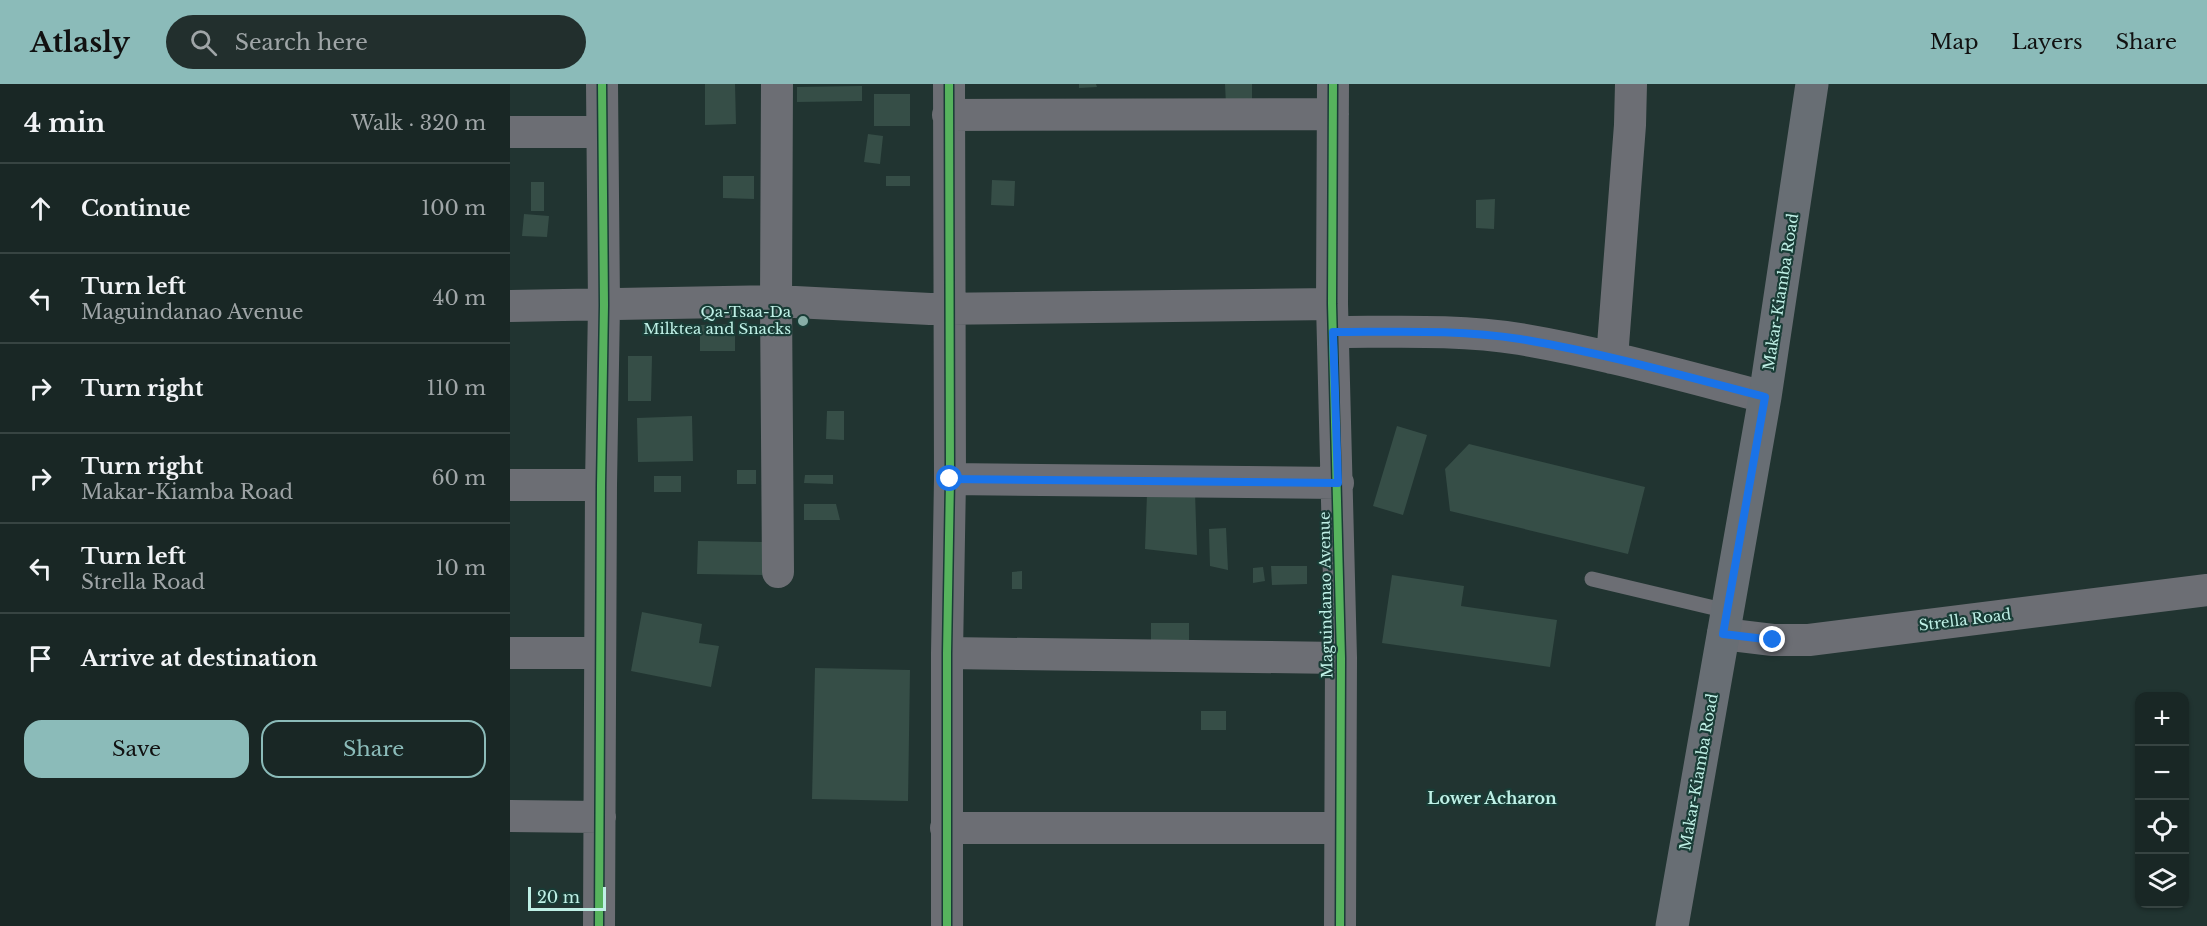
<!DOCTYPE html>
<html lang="en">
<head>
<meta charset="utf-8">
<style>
	:root { --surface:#192725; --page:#222f2d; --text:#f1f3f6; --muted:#9fa5a7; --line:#374442; --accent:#8bbbb9 }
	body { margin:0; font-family:"Libre Baskerville",serif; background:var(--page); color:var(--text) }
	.controls { position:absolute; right:18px; bottom:18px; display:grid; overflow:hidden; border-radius:12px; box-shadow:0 2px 4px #0004 }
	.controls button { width:54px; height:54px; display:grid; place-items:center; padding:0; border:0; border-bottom:2px solid var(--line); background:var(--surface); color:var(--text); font:30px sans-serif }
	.scale { position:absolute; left:18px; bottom:15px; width:78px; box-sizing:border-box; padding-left:6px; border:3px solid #bff0e6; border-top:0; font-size:16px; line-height:21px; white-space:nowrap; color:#bff0e6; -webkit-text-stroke:4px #193c36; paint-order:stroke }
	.stop { position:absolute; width:18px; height:18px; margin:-14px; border:4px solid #1a73e8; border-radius:50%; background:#fff }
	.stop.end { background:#1a73e8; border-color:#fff; box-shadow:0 2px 6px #0008 }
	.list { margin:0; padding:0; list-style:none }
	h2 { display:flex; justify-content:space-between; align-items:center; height:78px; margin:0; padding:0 24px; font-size:26px }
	h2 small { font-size:20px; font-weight:400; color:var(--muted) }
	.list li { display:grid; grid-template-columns:39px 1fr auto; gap:18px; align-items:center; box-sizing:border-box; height:90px; padding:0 24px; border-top:2px solid var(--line) }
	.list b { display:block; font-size:22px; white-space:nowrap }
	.list p { margin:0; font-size:20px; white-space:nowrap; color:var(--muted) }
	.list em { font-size:20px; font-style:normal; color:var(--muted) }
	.actions { display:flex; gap:12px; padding:18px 24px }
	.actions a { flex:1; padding:14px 0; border:2px solid var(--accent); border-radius:18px; text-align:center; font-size:21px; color:var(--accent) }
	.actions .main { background:var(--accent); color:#111 }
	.icon { flex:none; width:33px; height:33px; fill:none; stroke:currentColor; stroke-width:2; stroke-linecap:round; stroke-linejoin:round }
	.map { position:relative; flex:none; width:1697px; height:842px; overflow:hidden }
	header { display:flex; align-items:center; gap:36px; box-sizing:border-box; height:84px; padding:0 30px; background:var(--accent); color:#111 }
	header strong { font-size:28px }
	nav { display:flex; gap:33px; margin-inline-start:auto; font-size:21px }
	.search { width:420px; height:54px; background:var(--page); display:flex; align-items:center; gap:15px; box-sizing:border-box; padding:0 21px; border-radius:33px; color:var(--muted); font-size:22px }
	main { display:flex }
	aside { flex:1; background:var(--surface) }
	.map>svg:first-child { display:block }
</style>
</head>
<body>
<header>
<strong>Atlasly</strong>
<div class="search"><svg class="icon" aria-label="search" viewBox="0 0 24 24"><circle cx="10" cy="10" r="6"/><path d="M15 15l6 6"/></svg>Search here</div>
<nav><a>Map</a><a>Layers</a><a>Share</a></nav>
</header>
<main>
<aside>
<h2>4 min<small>Walk · 320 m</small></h2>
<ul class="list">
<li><svg class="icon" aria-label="ahead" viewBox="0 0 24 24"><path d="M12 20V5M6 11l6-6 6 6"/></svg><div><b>Continue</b></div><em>100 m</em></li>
<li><svg class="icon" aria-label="left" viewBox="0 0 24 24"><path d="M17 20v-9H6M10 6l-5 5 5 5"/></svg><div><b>Turn left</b><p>Maguindanao Avenue</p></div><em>40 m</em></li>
<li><svg class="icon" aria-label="right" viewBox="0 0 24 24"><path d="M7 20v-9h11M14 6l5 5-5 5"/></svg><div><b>Turn right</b></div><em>110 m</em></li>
<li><svg class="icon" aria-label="right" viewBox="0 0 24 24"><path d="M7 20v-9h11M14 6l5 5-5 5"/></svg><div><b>Turn right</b><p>Makar-Kiamba Road</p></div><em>60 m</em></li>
<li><svg class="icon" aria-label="left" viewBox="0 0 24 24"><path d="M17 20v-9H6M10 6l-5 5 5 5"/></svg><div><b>Turn left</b><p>Strella Road</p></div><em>10 m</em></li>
<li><svg class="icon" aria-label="arrive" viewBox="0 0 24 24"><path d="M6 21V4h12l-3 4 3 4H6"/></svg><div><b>Arrive at destination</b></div></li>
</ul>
<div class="actions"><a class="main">Save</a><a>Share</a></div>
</aside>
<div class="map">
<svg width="1697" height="842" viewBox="0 0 1697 842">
	<rect width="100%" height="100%" fill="#213431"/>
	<path fill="#364e47" d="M195,0H225L226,40L195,41Z
		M569,0H586L587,3L569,4Z
		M715,0H742V21H716Z
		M352,2V17L287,18V3Z
		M364,10H400V42H364Z
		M358,50L373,52L370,80L354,78Z
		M213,92H244V115L213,114Z
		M376,92H400V102H376Z
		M482,96L505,97L504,122L481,121Z
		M21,98H34V127H21Z
		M985,115L984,145L966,144V116Z
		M14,130L39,132L37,153L12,152Z
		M225,240V267H190V241Z
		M118,272H142L141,317H118Z
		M317,327H334V356L316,355Z
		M182,332L183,377L128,378L127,334Z
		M887,342L917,351L893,431L863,422Z
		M959,360L1135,403L1118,470L940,427L935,385Z
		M227,386H246V400H227Z
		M295,391H323V400L294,399Z
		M144,392H171V408H144Z
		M685,408L687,471L635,465L637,410Z
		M294,420H326L330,436H294Z
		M716,444L718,486L700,482L699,445Z
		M188,457L259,458V491L187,490Z
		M761,482H797V500L762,501Z
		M753,483L755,497L743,499V484Z
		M512,487V505H502V488Z
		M882,491L954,502L951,522L1047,536L1040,583L872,559Z
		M132,528L192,540L189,559L209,562L201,603L121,587Z
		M641,539H679V561H641Z
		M305,584L400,586L398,717L302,715Z
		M691,627H716V646H691Z"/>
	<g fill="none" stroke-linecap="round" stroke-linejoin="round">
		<path stroke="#6c6e74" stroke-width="15" d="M1082,495L1217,527"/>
		<path stroke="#6c6e74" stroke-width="32" d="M267,0L266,217L268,488
			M823,0L822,220L831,574L830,842
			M438,31L823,30
			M0,48H91
			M0,222L266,217L420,225L822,220
			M823,248C885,248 949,245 1010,255C1093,269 1174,292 1255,313
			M1102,274L1120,41L1121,0
			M440,395L828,399
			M0,401H91
			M1213,550L1263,556H1299L1697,506
			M0,569H90
			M437,569L831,574
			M0,732L90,733
			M436,744H830
			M89,842L91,401L94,221L92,0
			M437,842V569L440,395L439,0"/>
		<path stroke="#686e74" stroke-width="33" d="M1162,842L1255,313L1302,0"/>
		<defs>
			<path id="cycleway" d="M823,0L822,220L831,574L830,842
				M89,842L91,401L94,221L92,0
				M437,842V569L440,395L439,0"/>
		</defs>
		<use href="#cycleway" stroke="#193c36" stroke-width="11"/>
		<use href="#cycleway" stroke="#56b35d" stroke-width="8"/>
	</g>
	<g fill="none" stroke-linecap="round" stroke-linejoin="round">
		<path stroke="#1a73e8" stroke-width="8" d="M440,395L828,399L823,248C885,248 948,245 1010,255C1093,269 1174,292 1255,313L1213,550L1263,556"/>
	</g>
	<circle fill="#88aea7" stroke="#193c36" stroke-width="2" cx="293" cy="237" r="6"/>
	<g text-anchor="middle" stroke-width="4.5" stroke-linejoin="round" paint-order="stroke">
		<g font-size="15" fill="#bff0e6" stroke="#193c36">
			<text transform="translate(1271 208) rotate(-81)" y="5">Makar-Kiamba Road</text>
			<text transform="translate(816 511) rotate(-91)" y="5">Maguindanao Avenue</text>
			<text transform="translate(1455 536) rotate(-7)" y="5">Strella Road</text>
			<text transform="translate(1189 688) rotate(-80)" y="5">Makar-Kiamba Road</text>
		</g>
		<g font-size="15" fill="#bff0e6" stroke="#193c36" text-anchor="end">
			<text x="281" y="233">Qa-Tsaa-Da<tspan x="281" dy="17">Milktea and Snacks</tspan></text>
		</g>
		<g font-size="16" font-weight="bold" fill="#bff0e6" stroke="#193c36">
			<text x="982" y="720">Lower Acharon</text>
		</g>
	</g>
</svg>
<div class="controls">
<button>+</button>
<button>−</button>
<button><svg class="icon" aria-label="locate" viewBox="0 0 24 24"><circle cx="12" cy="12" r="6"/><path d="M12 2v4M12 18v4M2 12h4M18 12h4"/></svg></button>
<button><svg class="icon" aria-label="layers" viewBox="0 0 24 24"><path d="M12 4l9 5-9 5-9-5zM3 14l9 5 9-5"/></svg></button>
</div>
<div class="scale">20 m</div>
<div class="stop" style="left:440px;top:395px"></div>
<div class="stop end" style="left:1263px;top:556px"></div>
</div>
</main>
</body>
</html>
